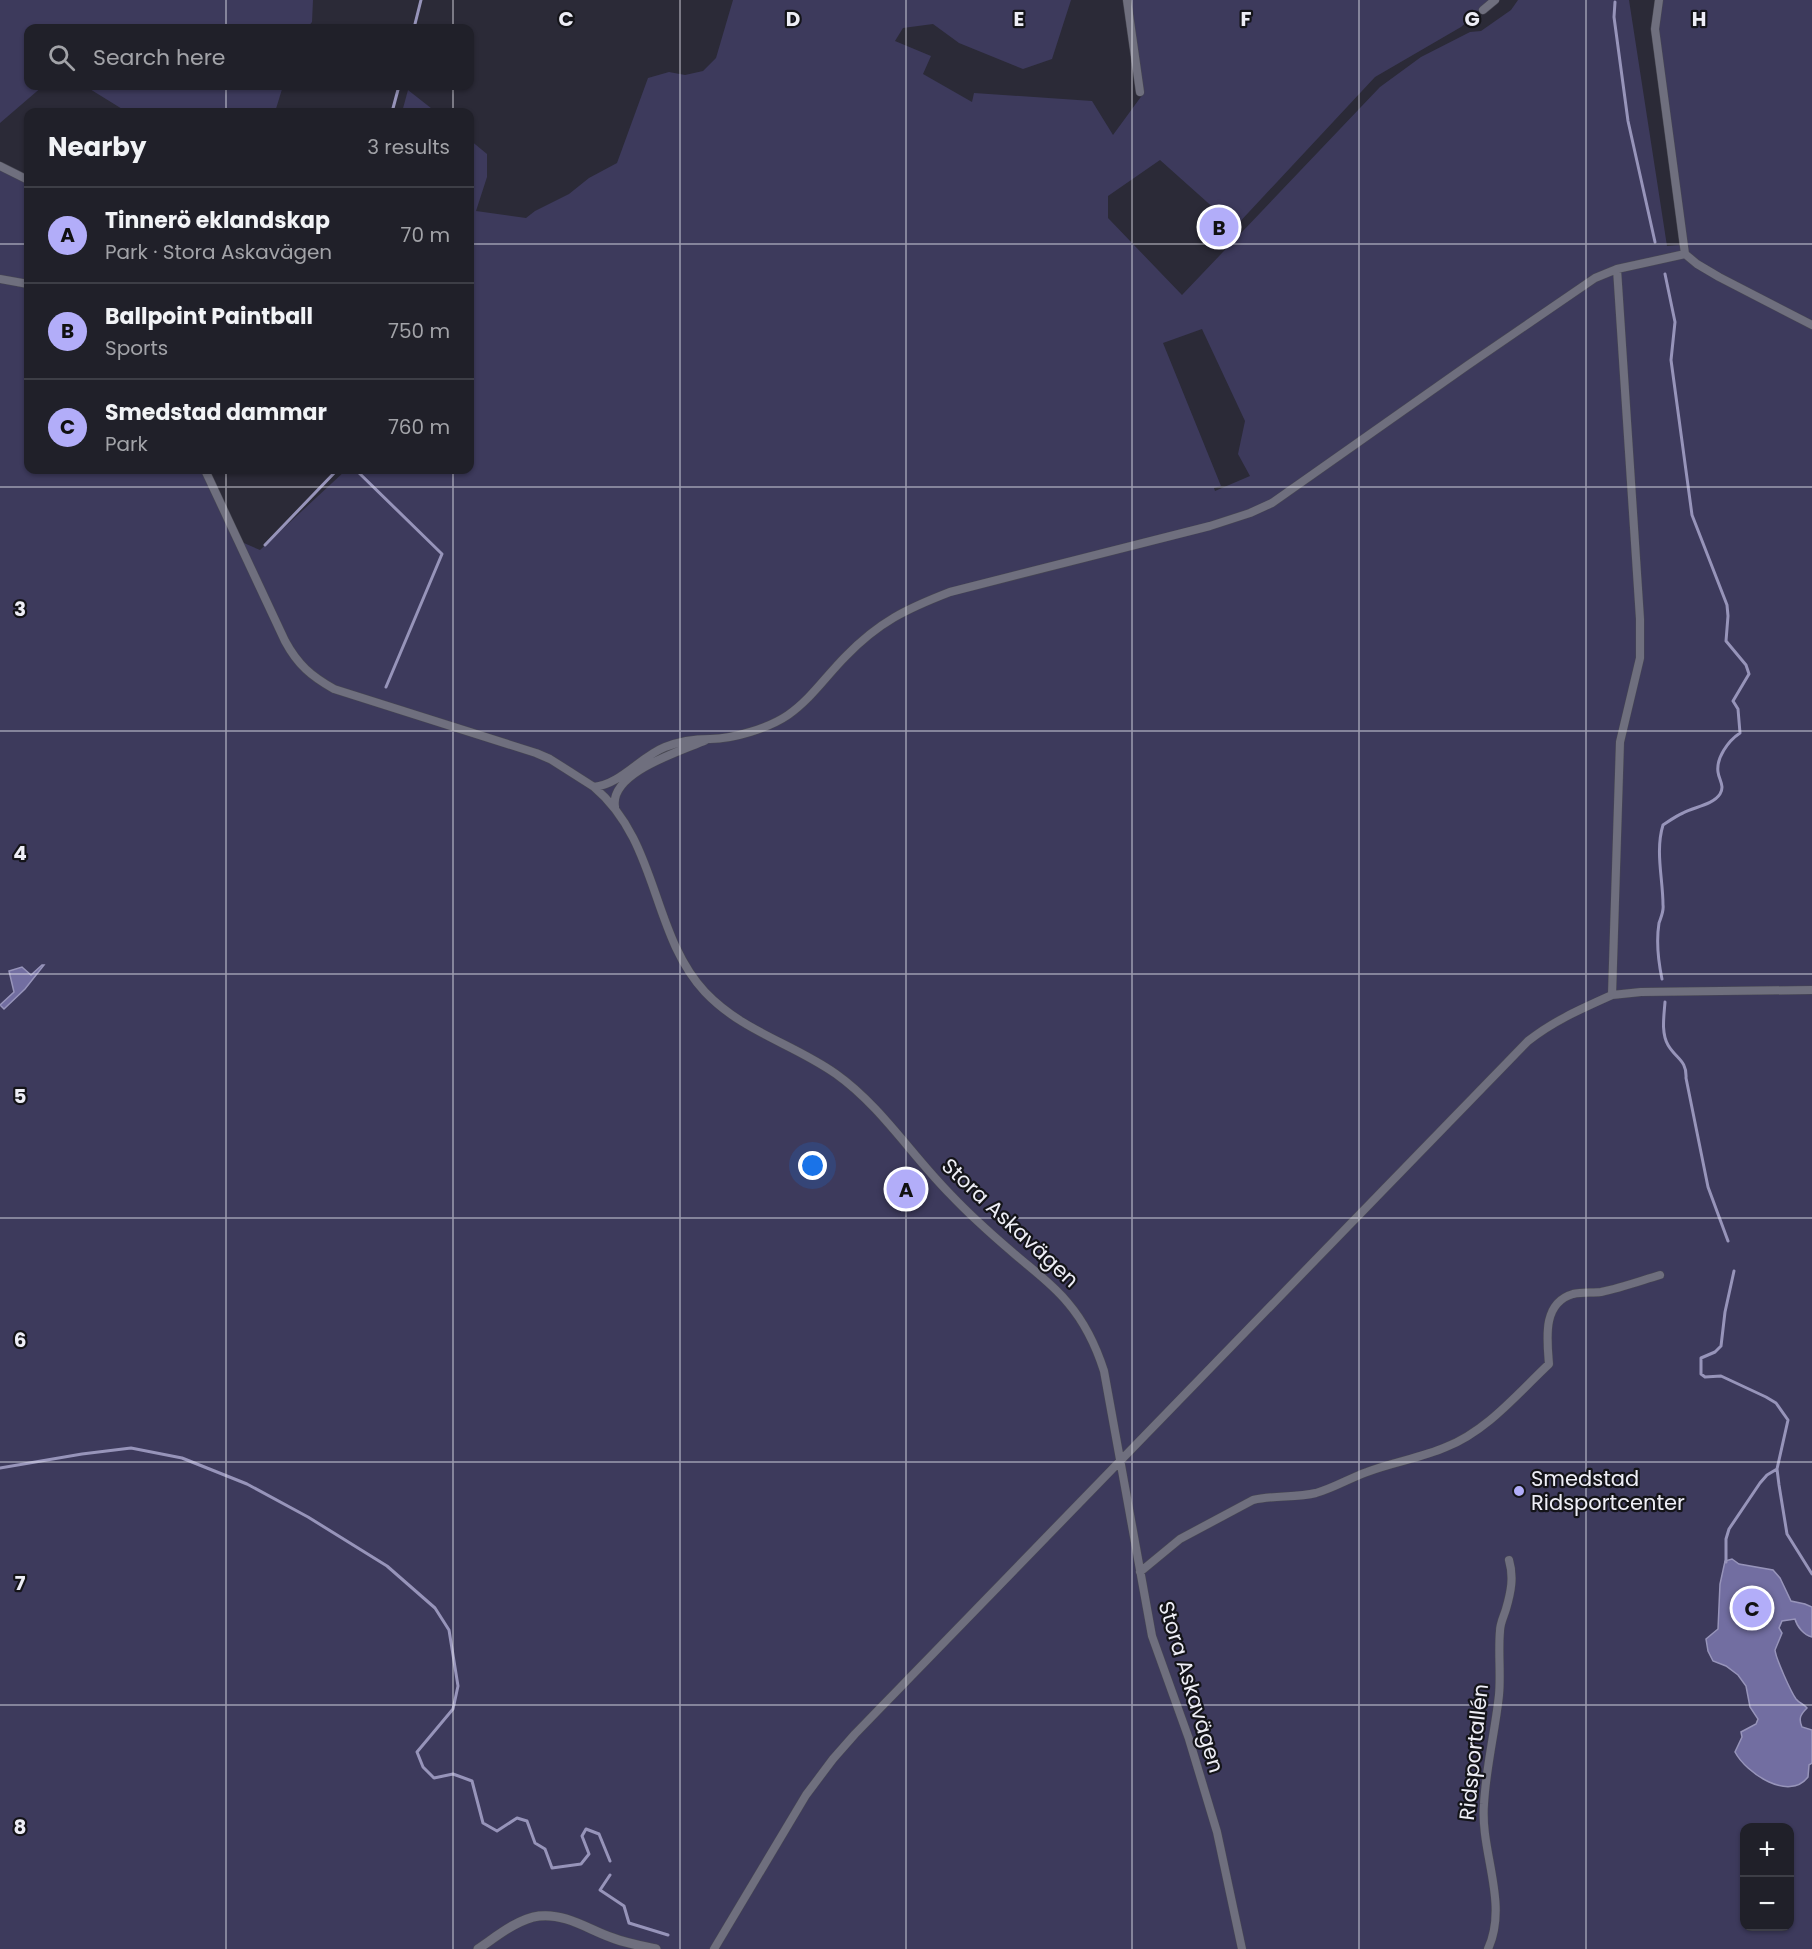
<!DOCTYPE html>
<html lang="en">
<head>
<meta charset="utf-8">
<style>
	:root { --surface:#202029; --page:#2d2d35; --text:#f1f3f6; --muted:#a2a3a8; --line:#3d3e46; --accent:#b2adf9 }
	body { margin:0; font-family:Poppins,sans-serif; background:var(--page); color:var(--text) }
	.controls { position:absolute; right:18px; bottom:18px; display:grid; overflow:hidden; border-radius:12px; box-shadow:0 2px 4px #0004 }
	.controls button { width:54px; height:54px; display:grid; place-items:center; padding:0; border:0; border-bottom:2px solid var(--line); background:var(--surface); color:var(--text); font:30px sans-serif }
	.you { position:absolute; left:813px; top:1166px; width:21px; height:21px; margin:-15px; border:4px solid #fff; border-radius:50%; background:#1a73e8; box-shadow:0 0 0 9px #1a73e833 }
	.badge { display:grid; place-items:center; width:39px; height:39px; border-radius:50%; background:var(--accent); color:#111; font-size:20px; font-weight:700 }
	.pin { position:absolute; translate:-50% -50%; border:3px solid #fff; box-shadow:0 2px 6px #0006 }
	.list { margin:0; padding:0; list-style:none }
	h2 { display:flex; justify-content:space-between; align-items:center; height:78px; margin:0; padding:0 24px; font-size:26px }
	h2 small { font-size:20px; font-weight:400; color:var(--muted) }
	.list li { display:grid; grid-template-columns:39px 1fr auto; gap:18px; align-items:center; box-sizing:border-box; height:96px; padding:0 24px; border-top:2px solid var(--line) }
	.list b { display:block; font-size:22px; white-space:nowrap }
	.list p { margin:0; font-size:20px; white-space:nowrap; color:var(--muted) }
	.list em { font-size:20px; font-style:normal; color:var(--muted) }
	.icon { flex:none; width:33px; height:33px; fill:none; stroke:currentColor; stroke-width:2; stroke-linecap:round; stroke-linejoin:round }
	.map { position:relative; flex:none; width:1812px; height:1949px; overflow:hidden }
	.search { position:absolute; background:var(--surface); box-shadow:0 2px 4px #0004; left:24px; top:24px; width:450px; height:66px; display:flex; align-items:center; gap:15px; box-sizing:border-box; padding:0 21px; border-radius:12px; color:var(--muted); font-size:22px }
	.panel { position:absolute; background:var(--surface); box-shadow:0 2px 4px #0004; left:24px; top:108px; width:450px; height:366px; border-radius:12px }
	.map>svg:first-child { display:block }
</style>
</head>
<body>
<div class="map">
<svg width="1812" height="1949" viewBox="0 0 1812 1949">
	<rect width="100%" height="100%" fill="#2b2a37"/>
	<path fill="#3d3a5c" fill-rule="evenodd" d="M0,0H313L312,22L307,28H28V86H43L0,123Z
		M733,0H1071L1052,59L1023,69L959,43L933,24L903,28L895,41L931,56L923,74L972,102L974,93L1092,101L1113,135L1143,94L1128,0H1491L1461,27L1375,77L1235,227L1160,160L1108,196V218L1182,295L1380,87L1421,57L1470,32L1481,31L1511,10L1518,0H1629L1667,246L1680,245L1674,174L1656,58L1659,0H1812V1949H0V165L28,180V470H204L237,540L260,550L346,470H470V140L487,154V177L476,211L526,218L535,211L569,194L589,178L617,163L648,78L669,72L685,75L703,71L716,58ZM1202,329L1245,421L1238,454L1250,476L1215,491L1214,488L1221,486L1163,343ZM1744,1828H1790V1926H1744Z
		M85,86H283L275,112H127Z
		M408,90L436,112H402Z"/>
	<path fill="#726ea1" stroke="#9794ba" stroke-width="1.5" d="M42,965H44L25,989L4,1009L0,1005L14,992L9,971L22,967L31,975Z
		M1732,1559L1739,1564L1773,1570L1780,1578L1791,1601L1805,1604L1812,1607V1637C1804,1635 1797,1627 1795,1619L1782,1621L1779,1628L1782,1633L1775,1650C1776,1659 1791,1692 1796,1699C1799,1703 1804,1704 1807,1708C1801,1714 1798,1718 1802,1727L1812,1730V1763L1809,1765L1808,1777C1789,1802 1746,1773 1735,1752L1742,1737L1741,1732L1756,1724L1758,1719L1750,1707L1746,1686L1738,1675L1726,1666L1713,1661L1708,1651L1706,1639L1718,1629L1720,1584L1725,1561Z"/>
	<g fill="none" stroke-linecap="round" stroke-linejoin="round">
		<path stroke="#9794ba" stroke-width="3" d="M1615,2L1614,17L1628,121L1655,242
			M414,28L421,0
			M392,112L399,86
			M356,470L442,554L386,687
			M265,545L337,470
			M1662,979C1658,960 1656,942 1659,923C1661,917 1664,911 1663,905C1663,879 1655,851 1663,825C1669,821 1676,816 1683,813C1694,807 1713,805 1720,794C1725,786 1719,780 1718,772C1716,758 1728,741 1740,733L1738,709L1733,701L1749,674L1746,665L1726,641L1728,616L1727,605L1692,515L1671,360L1675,322L1665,274
			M1665,1002C1664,1016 1661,1033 1668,1045C1676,1059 1687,1060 1686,1078L1708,1187L1728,1241
			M1734,1271L1725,1312L1721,1346L1715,1352L1701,1358V1374L1705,1377L1721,1376L1766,1397L1776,1403L1788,1420L1777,1469L1779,1485L1787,1534L1812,1574
			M0,1468L82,1454L131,1448L182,1458L247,1484L308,1517L387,1566L435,1608L449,1630L458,1686L453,1709L417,1752L423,1767L434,1778L453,1774L472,1781L483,1823L497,1831L517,1818L527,1821L535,1843L545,1849L552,1868L581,1864L589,1854L582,1836L586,1829L599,1834L610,1861
			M1726,1562V1539L1729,1529L1760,1483L1767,1475L1777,1469
			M610,1875L600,1890L624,1906L629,1923L668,1935"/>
		<defs>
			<path id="minor" d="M1127,0L1140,92
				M1659,0L1655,29L1685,254L1697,264L1719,277L1812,325
				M1483,10L1495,0
				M0,166L28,180
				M0,279L28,284
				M205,470L285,641C298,665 311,676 334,689L536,753L550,759L594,787C621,784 640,757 665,747C680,741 694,739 710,739C733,739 769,728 788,715C811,699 826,676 846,656C879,622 906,609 950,592L1210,526L1250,513L1272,503L1468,365L1595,278L1617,269L1685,254
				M594,787C659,842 651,934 705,992C743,1032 792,1043 836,1074C881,1106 912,1156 951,1195C970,1215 990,1233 1011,1251C1030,1268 1052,1283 1068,1303C1085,1323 1096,1346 1104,1371L1152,1636L1189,1739L1217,1832L1242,1949
				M615,807C609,772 682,751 706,740
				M1612,995L1641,992L1812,990
				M1140,1572L1180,1539L1253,1500C1273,1495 1296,1498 1316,1493C1334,1488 1350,1478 1367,1472C1393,1462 1421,1458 1446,1447C1487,1431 1518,1393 1549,1364C1547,1339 1542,1303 1573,1294C1582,1292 1592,1293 1601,1292C1621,1288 1640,1281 1660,1275
				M714,1949L806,1795L833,1759L855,1734L1528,1041C1555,1020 1581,1009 1612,995L1620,742L1640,658V619L1617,269
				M1488,1949C1509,1903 1480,1852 1484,1804C1486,1767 1495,1732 1499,1695C1501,1674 1498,1652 1500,1631C1500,1623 1504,1616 1506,1609C1511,1592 1514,1577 1509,1560"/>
			<path id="tertiary" d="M478,1949C496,1937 517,1919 539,1916C565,1913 588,1929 610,1937C625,1943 641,1946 656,1949"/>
		</defs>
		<use href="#minor" stroke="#484852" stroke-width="9"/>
		<use href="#tertiary" stroke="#484852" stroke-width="10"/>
		<use href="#minor" stroke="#6f6f7e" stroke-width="8"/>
		<use href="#tertiary" stroke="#6f6f7e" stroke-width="9"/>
	</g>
	<path fill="none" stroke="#eeeef6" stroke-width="1.5" stroke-opacity="0.55" d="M226,0V28M453,0V28M680,0V1949M906,0V1949M1132,0V1949M1359,0V1949M1586,0V1949M226,86V112M453,86V112M0,244H28M470,244H1812M226,470V1949M453,470V1949M0,487H1812M0,731H1812M0,974H1812M0,1218H1812M0,1462H1812M0,1705H1812"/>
	<circle fill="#b2adf9" stroke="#141419" stroke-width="2" cx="1519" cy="1491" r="6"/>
	<g text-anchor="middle" stroke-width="4.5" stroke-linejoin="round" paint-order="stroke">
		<g font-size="21" fill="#eeeef6" stroke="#141419">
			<text transform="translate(1010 1223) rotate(43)" y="7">Stora Askavägen</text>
			<text transform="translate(1191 1687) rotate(73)" y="7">Stora Askavägen</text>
			<text transform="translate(1474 1752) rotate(-84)" y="7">Ridsportallén</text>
		</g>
		<g font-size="21" fill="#eeeef6" stroke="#141419" text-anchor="start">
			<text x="1531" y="1486">Smedstad<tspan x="1531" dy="24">Ridsportcenter</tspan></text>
		</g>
	</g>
	<g font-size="20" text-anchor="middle" font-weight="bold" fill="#eeeef6" stroke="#141419" stroke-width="4.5" stroke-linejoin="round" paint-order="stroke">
		<text x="566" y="26">C</text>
		<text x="793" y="26">D</text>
		<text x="1019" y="26">E</text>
		<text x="1246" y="26">F</text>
		<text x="1472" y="26">G</text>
		<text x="1699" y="26">H</text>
		<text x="20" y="616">3</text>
		<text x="20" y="860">4</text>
		<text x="20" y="1103">5</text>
		<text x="20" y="1347">6</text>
		<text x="20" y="1590">7</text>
		<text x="20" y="1834">8</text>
	</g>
</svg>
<div class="controls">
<button>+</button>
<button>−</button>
</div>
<div class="you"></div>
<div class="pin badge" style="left:906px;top:1189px">A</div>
<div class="pin badge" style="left:1219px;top:227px">B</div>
<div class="pin badge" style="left:1752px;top:1608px">C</div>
<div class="search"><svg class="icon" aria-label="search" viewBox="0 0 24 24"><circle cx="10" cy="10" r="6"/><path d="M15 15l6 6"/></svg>Search here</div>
<section class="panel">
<h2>Nearby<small>3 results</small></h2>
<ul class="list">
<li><span class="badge">A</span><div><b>Tinnerö eklandskap</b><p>Park · Stora Askavägen</p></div><em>70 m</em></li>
<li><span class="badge">B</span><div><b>Ballpoint Paintball</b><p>Sports</p></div><em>750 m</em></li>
<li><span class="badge">C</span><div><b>Smedstad dammar</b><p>Park</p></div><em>760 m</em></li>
</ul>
</section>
</div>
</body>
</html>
